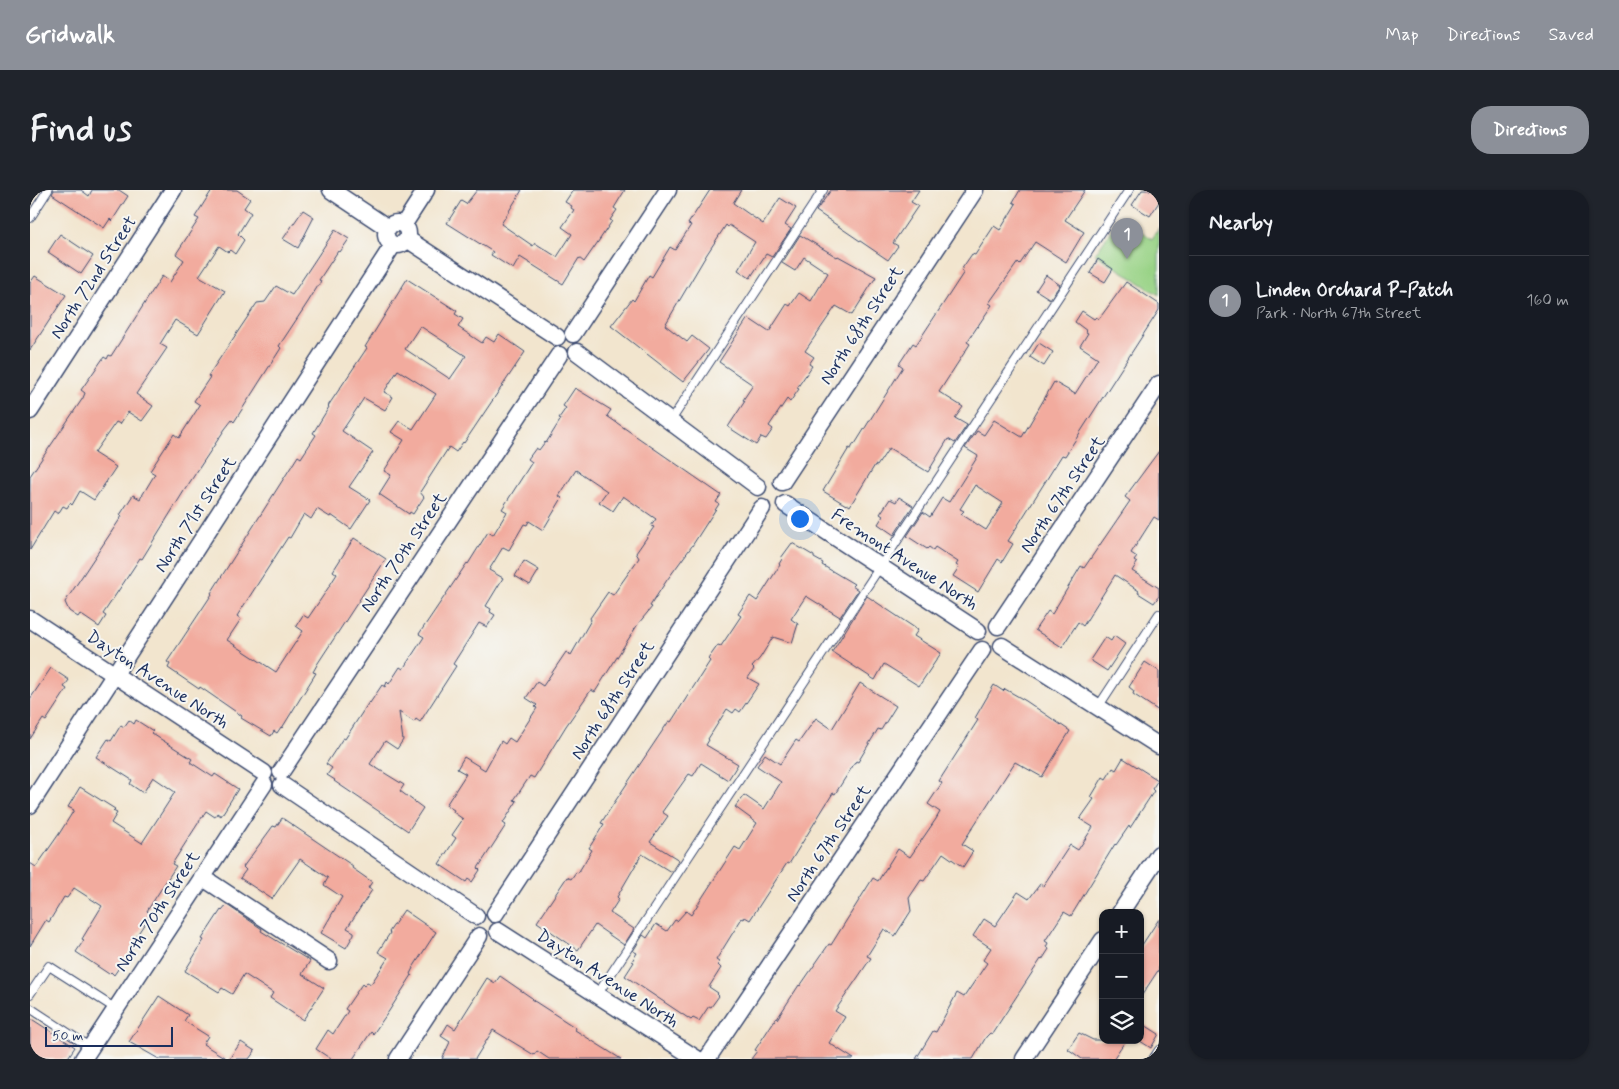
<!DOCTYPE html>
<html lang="en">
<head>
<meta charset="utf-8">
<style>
	:root { --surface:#171b24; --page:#20242c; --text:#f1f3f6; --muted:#9ea1a6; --line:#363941; --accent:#8c9099 }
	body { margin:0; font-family:Mynerve,sans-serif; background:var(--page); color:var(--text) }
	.controls { position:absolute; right:15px; bottom:15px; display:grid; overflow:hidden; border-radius:10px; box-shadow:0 1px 4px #0004 }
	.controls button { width:45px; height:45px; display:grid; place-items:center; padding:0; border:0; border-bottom:1px solid var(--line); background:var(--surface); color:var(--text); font:25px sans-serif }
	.scale { position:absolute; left:15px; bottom:12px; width:128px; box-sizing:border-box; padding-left:5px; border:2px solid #1b2f5e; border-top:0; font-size:14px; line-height:18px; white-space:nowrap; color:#1b2f5e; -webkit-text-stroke:4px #f6f6f2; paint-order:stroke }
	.you { position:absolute; left:769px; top:328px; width:18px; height:18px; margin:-12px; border:4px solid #fff; border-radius:50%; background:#1a73e8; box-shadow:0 0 0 8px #1a73e833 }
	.badge { display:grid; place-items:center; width:32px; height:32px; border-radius:50%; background:var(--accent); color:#fff; font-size:16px; font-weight:700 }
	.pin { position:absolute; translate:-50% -41px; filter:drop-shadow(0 1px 2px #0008) }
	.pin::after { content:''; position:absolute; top:26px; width:18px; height:15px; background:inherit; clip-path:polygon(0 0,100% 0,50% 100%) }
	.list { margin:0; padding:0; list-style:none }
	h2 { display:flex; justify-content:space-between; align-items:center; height:65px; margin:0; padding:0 20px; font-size:21px }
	h2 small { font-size:16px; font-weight:400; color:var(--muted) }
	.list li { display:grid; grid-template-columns:32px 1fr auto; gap:15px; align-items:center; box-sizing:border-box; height:90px; padding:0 20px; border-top:1px solid var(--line) }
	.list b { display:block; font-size:19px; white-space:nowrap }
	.list p { margin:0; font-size:16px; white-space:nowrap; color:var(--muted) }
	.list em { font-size:16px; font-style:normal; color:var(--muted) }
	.icon { flex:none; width:28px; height:28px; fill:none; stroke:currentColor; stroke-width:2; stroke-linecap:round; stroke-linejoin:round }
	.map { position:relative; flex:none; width:1129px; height:869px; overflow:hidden; border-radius:20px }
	header { display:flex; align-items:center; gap:30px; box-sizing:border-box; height:70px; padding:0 25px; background:var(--accent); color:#fff }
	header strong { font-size:24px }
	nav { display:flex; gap:28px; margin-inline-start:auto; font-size:18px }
	.intro { display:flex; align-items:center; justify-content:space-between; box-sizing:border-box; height:120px; padding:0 30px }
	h1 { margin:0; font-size:35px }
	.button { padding:12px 22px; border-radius:20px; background:var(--accent); color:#fff; font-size:18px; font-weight:700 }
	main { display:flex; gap:30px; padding:0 30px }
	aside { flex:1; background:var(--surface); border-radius:20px; box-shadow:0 1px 4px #0004 }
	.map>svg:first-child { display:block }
</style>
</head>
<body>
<header>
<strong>Gridwalk</strong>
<nav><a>Map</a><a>Directions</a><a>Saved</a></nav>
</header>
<div class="intro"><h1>Find us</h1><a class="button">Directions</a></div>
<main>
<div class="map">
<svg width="1129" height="869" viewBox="0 0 1129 869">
	<rect width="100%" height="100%" fill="#f6f6f2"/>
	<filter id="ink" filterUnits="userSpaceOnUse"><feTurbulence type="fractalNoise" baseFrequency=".02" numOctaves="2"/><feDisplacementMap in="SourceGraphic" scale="10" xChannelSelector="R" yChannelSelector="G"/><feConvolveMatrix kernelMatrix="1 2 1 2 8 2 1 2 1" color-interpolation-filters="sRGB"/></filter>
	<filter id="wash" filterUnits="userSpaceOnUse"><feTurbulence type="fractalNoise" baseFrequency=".0096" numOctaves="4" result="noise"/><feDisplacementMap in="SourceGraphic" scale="20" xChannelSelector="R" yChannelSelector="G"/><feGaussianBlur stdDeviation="1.12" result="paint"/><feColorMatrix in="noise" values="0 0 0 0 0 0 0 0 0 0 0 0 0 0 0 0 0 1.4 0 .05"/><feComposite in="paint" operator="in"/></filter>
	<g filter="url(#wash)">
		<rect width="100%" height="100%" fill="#f2e5ce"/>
		<path fill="#99d386" stroke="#5a8172" d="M1089,28L1122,49L1129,38V105L1065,64Z"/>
		<g id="blocks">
			<path fill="#f2ab9e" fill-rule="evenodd" d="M24,0H51L59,6L62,0H89L98,6L82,31L80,29L74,38L22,4Z
				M182,0H207L220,9L214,18L221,23L208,44L214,50L205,64L200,60L198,62L189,56L169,86L195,101L168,144L145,130L130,154L137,158L106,204L123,216L112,231L98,222L90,234L86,232L64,263L86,277L64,310L50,301L42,315L40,313L37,318L33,316L28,324L24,321L0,360V286L53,208L55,203L51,200L74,167L77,169L79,165L81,166L132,86L140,92L154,70L146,64L169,29L165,27Z
				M447,0H492L471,34L503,56L505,53L527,67L542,44L532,37L544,20L541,18L542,16L535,12L543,0H595L584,18L587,20L580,30L582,31L570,49L554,72L549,68L533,94L490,67L483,79L461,65L463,62L417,33L431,11L436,14Z
				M680,0H711L703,13L733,34L750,8L766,18L755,35L761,39L742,67L736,64L720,88L708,80L725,52L699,35L698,37L696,35L677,64L635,135L657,152L662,146L679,159L653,192L581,136L602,109L604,111L619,85L622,87L640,57L645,60L661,35L658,34Z
				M801,0H889L881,12L888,16L863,53L868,56L858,70L786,21Z
				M990,0H1055L1035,30L1054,42L1036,72L1005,52L990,74L988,72L959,113L962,115L937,152L940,154L909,202L933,217L925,228L937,235L925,253L918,249L898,282L859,258L847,276L845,275L820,316L817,314L816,315L793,301L819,258L821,259L824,253L825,254L873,177L869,174L883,153L886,155L915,111L934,82L931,80L942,64L945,65L964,36L970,40L986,14L983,12Z
				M1112,0H1129V12L1120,26L1102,15Z
				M273,20L284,27L268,58L253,49Z
				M305,40L319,49L310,62L308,61L289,90L291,91L278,112L249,156L251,158L204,232L202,230L195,239L154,301L112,369L110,368L73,424L76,426L69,437L50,424L48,427L39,421L35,412L92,326L90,325L103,305L110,309L125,284L120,281L144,244L149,248L170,215L164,211L180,187L178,186L227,113L235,112L246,96L262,105Z
				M30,44L63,66L51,84L18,62Z
				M770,45L807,67L808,66L846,87L822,125L806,116L775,161L784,167L779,174L782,176L767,198L769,199L760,212L757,209L739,236L743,239L736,249L731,247L726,255L698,237L715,211L713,210L723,195L689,172L718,128L739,142L757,114L760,116L769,103L781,111L798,83L774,67L765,81L752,73Z
				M1068,69L1083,79L1075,92L1060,83Z
				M1016,85L1030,95L1020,109L1006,100Z
				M5,86L36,105L0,160V93Z
				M377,89L427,121L425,124L433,129L428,137L452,153L456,147L464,152L469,144L495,162L434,253L433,252L426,262L419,257L390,302L394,307L383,324L380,322L379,324L349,304L361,285L354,281L374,250L361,242L369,231L383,239L406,204L368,180L354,202L363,207L355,220L334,208L312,241L343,262L319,297L340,310L321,339L301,325L300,327L287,319L281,329L274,324L260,348L258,347L207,426L211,429L197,450L246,482L273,441L266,436L273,425L278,428L293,406L307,384L303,381L324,348L356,369L288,473L283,482L286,483L252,538L251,537L247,543L244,541L241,546L211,528L212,526L170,497L169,499L138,478L140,474L137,472L182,404L181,403L195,381L268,266L271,268L286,245L283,243L299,217L298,216L337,158L335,157ZM390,136L436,166L420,189L375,159Z
				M1096,92L1129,114V120L1035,266L1032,265L978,351L983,354L972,372L968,369L948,402L923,386L929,377L926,375L928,372L905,357L903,360L899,357L897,359L877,346L893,322L900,327L912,308L919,312L948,266L935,258L947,241L954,245L964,230L992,247L1024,192L1045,204L1068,168L1050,156L1058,143L1056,142L1057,141L1045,132L1052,121L1064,129L1066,127L1069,129ZM945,295L973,313L956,340L931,324L934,321L930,319Z
				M1009,153L1023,162L1014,176L1000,167Z
				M545,198L581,220L577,226L691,305L686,312L689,314L662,356L637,390L620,416L622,417L608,434L565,502L561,500L536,536L504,588L500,586L484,610L487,611L473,633L476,635L448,678L450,680L442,692L438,689L436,692L409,674L426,648L422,645L433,629L423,622L424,620L416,615L436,584L427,579L434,567L455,580L471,551L475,554L479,548L485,552L507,518L505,517L507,515L496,508L507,492L513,496L536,462L541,465L561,430L560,428L578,402L583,405L609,368L606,363L624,337L621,336L626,329L593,306L583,321L569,312L577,301L546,280L529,306L532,308L513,340L499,331L497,335L494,334L479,360L473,357L459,380L473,388L456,416L461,419L460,422L465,425L457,437L449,433L423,474L426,476L390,532L386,529L384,532L369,522L373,550L367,559L355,551L340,574L374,595L370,601L393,618L378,641L304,591L305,590L297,585L302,578L296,574L313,548L315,549L339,512L340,513L352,495L355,497L357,492L359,494L370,477L373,479L394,447L389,444L437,373L438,374L458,342L463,345L477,322L472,319L502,272L498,269L506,258L509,260L515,252L516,253L531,229L529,228L536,218L533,216Z
				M1129,261V330L1124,327L1101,363L1107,367L1104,371L1107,373L1102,381L1129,398V406L1124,413L1108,403L1109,401L1085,385L1053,436L1048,432L1032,457L1005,440L1018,421L1022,424L1051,376L1054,378L1100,311L1095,307Z
				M869,307L883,316L864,345L848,334L853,326L850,324L860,309L866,312Z
				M762,353L784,366V368L793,373L792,375L824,394L822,396L828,400L810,427L776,406L761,429L768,434L762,453L743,447L730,468L722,477L724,479L718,488L729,494L710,522L706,519L703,523L697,519L678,549L679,550L676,555L708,574L698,590L671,573L663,586L659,584L632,622L638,626L620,652L649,670L641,682L612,664L587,707L589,709L580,723L604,739L594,755L565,735L548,760L507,732L537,687L541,689L546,682L548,683L562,660L559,658L574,634L571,633L584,613L639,531L641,532L680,471L678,469L688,455L691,456L711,426L708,424L720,406L727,411L750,375L749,374L752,369L751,368Z
				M494,371L509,380L500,395L485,386Z
				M837,406L888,440L884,446L911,463L889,496L854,474L845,490L802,462Z
				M1084,446L1095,454L1077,481L1060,470L1075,447L1081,451Z
				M1115,472L1129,481V521L1103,504L1104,501L1099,497Z
				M21,478L39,490L34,497L37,499L16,531L13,529L0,549V509Z
				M830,493L866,516L851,540L848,539L828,572L826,571L805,604L803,603L759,674L757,673L720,730L715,727L714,729L712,728L686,770L689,772L688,775L691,778L679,797L688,803L687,804L689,806L681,817L679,816L669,831L663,828L661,830L595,786L604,772L602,771L607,763L603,761L613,745L617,748L626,734L637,741L645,730L647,731L656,721L661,725L705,657L710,660L727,633L705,617L714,605L734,619L751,592L727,576L735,564L750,574L766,550L769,552L786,528L802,539Z
				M964,495L973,501L975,499L996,511L1040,541L1012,587L985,572L932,654L943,661L933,677L913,663L894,691L891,690L879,708L881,721L865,746L854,739L837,766L841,768L805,821L815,827L799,853L824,869H721L727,861L725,860L746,828L747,829L769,795L770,796L799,754L801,755L843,688L848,691L868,659L880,667L906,629L910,622L898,614L912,593L909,591L948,530L945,528Z
				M99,530L104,534L106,530L123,541L121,543L162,569L160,572L183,587L185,584L208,599L191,626L187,623L185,627L176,621L142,674L146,676L117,721L121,724L105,748L108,750L84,785L81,782L79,784L46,762L54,750L52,749L72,716L44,698L37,708L34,707L19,732L16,730L0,756V673L6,677L29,644L44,620L38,617L50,597L85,619L83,621L87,623L81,633L112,653L145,602L123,587L113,603L100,594L102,590L66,567L78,549L81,551L91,535L94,537Z
				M1093,568L1128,590L1122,599L1124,601L1100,638L1099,636L1086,655L1085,654L1041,726L1034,722L1015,751L1018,753L1016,757L1019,759L1012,770L1011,769L962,844L960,843L956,847L943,869H886L903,841L906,842L927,803L934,807L957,773L953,770L961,758L943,746L954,729L965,736L988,702L999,709L1010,694L1013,696L1040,655L1048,660L1063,637L1050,629L1064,609L1061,607L1073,587L1076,589L1083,578L1086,580Z
				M252,628L323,676L322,678L342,692L338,698L342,700L317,738L324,742V744L316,758L291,743L312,707L294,695L298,688L270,669L242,709L210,688L216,680L213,677L243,636L246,637Z
				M197,715L232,739L231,741L280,771L272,784L294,798L273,830L240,808L243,803L214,784L202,804L192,798L189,802L155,781L174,750L172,749L191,720L192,721Z
				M374,720L406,742L384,776L380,784L382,785L359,821L343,844L341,842L323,869H301L286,859L298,840L303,844L318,821L315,819L332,794L334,796L337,792L341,794L358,768L348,762L360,743L359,742Z
				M1129,729V779L1110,808V758Z
				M470,786L502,808L501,809L546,838L545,840L591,869H519L507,861L504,865L463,840L445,869H412L420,852L411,846L418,834L425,839L457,788L465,793Z
				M129,806L158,825L154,831L178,846L173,854L197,869H129L99,852Z
				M0,828L45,857L37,869H0Z
				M1110,832L1129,844L1121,858L1110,851Z
				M1049,843L1063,850H1096L1083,869H1052L1038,859Z
				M211,852L225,861L219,869H199Z"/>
		</g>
	</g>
	<g filter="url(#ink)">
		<use href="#blocks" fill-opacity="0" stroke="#3b4a6f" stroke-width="1"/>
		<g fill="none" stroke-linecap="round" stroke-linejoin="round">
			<defs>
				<path id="lane" d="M0,28L18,0
					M640,232L793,0
					M1068,517L1129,424
					M0,804L19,776L86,819
					M567,805L1099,0
					M0,818L61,858
					M1123,869L1129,860"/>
				<path id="street" d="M301,0L358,38
					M356 44a11 11 0 1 1 22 0a11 11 0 1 1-22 0Z
					M374,34L396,0
					M377,49L527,147
					M543,144L638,0
					M547,162L728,297
					M0,221L143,0
					M752,292L945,0
					M755,314L948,441
					M0,429L234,583
					M968,436L1129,194
					M972,456L1129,556
					M251,582L529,165
					M252,595L446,726
					M0,615L363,55
					M172,687L299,771
					M1090,723L1129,664
					M465,724L732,318
					M468,741L667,869
					M53,869L234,594
					M368,869L449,746
					M677,869L952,460
					M994,869L1073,750"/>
			</defs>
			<use href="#lane" stroke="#3b4a6f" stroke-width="10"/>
			<use href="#street" stroke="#3b4a6f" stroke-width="19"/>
			<use href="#lane" stroke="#fff" stroke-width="8"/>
			<use href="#street" stroke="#fff" stroke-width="16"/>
		</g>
	</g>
	<g text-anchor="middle" stroke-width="4" stroke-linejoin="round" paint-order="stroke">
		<g font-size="18" fill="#1b2f5e" stroke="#f6f6f2">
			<text transform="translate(63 87) rotate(-57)" y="6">North 72nd Street</text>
			<text transform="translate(831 135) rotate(-57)" y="6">North 68th Street</text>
			<text transform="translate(1032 304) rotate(-56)" y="6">North 67th Street</text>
			<text transform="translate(165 324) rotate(-57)" y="6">North 71st Street</text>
			<text transform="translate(373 362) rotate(-56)" y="6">North 70th Street</text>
			<text transform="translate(875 369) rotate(33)" y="6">Fremont Avenue North</text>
			<text transform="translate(128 489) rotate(33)" y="6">Dayton Avenue North</text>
			<text transform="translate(582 510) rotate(-57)" y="6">North 68th Street</text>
			<text transform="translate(798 653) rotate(-56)" y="6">North 67th Street</text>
			<text transform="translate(127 721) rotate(-57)" y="6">North 70th Street</text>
			<text transform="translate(578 788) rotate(33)" y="6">Dayton Avenue North</text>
		</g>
	</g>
</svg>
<div class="controls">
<button>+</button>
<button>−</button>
<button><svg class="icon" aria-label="layers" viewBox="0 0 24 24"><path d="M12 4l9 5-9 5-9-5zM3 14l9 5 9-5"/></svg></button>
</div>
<div class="scale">50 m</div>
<div class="you"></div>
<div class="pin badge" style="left:1097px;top:69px">1</div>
</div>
<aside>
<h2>Nearby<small></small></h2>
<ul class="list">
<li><span class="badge">1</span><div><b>Linden Orchard P-Patch</b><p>Park · North 67th Street</p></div><em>160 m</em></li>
</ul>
</aside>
</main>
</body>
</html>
